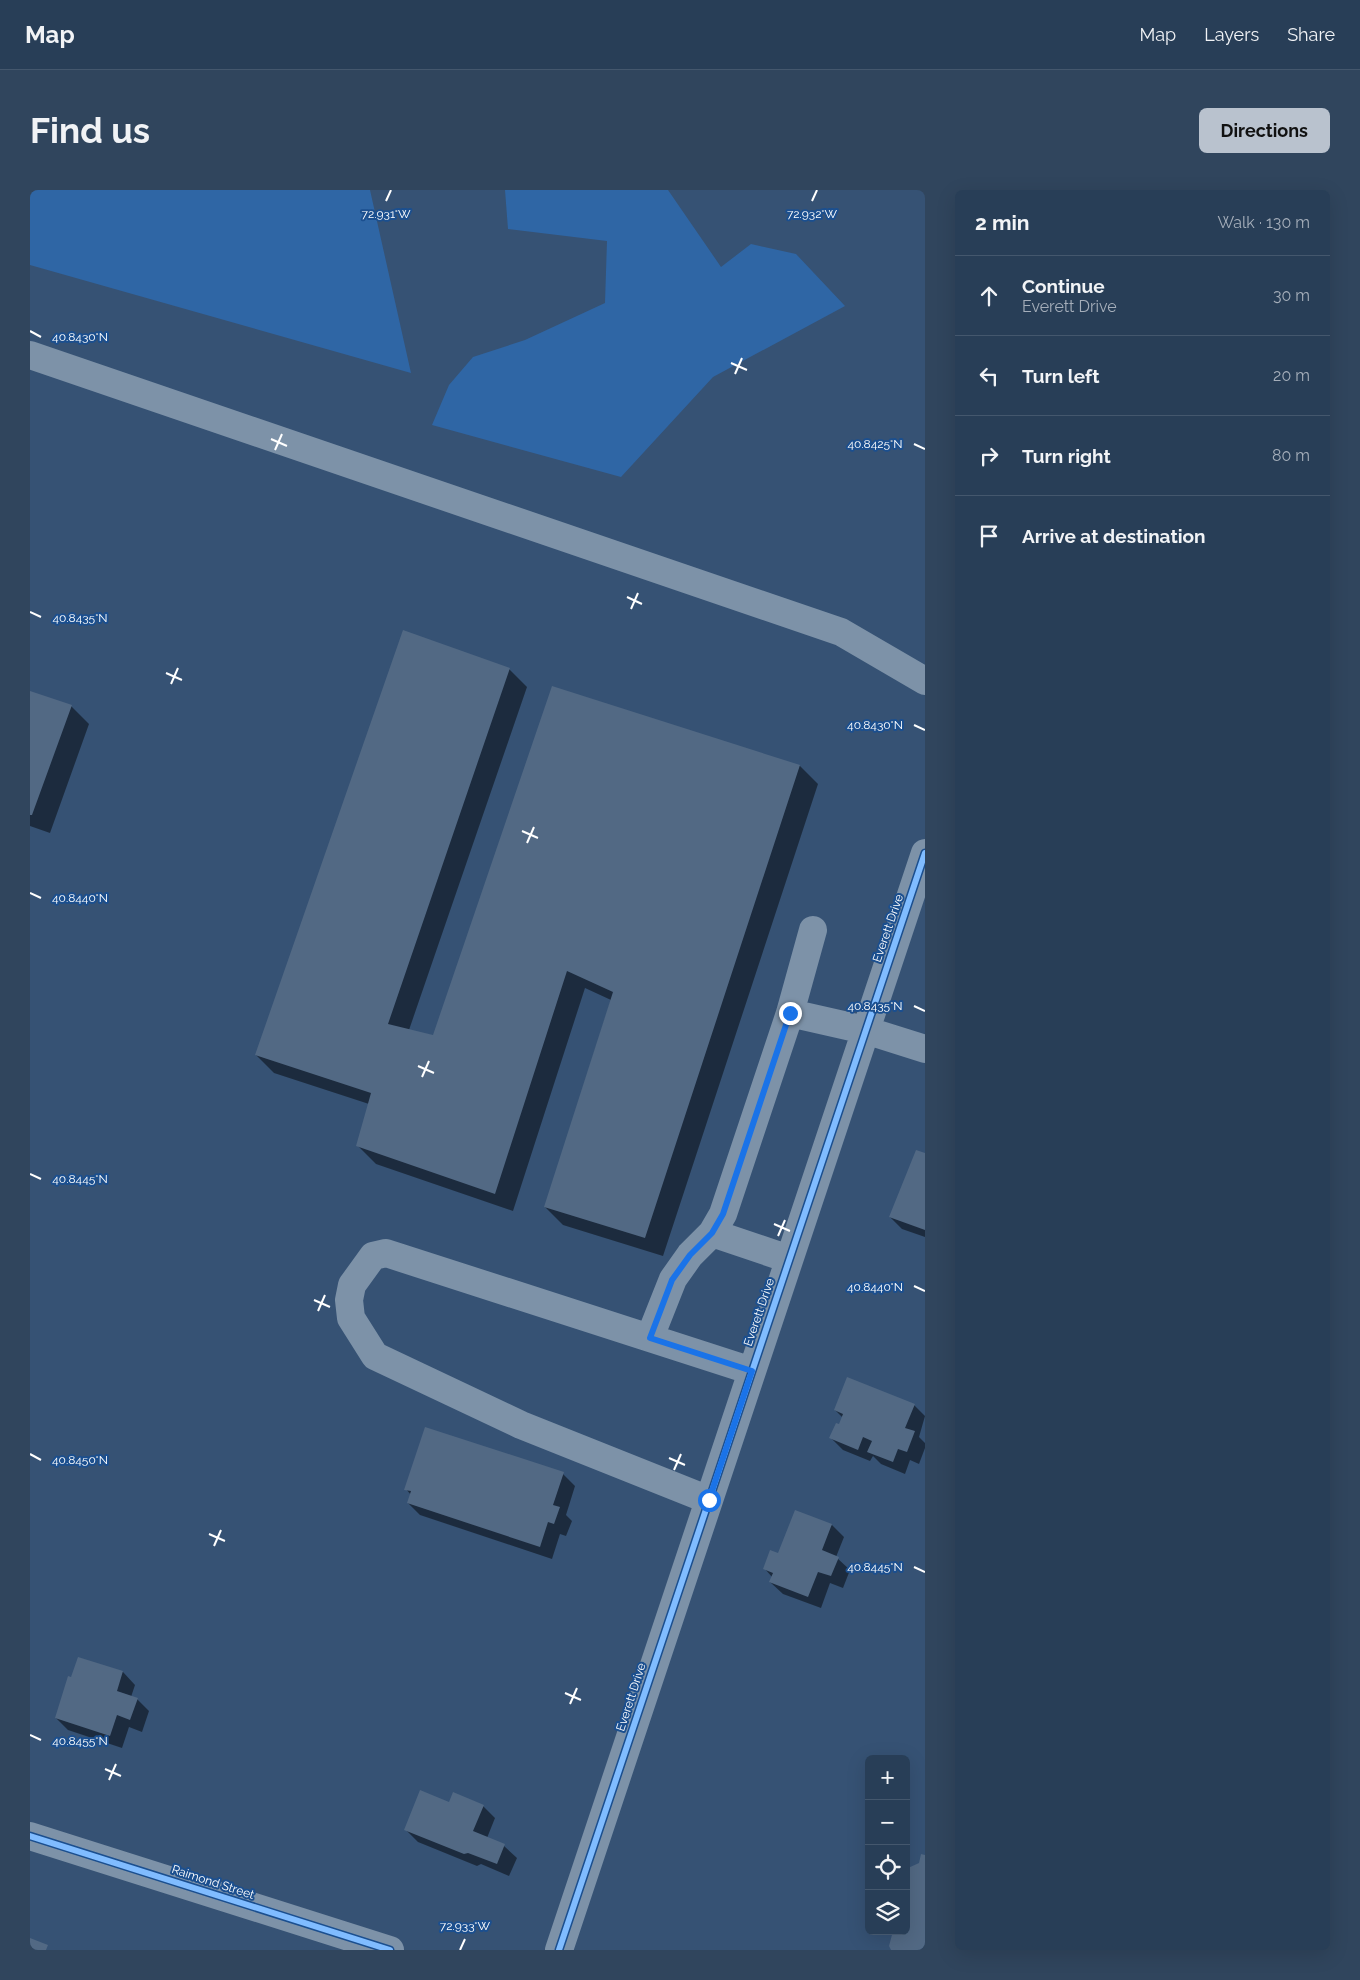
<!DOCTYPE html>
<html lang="en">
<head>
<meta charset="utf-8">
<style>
	:root { --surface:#283e57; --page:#30455d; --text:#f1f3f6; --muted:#a5aeba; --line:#44576d; --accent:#b9c2ce }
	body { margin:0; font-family:Raleway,sans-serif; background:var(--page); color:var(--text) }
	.controls { position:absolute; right:15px; bottom:15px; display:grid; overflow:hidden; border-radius:8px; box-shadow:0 5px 20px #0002 }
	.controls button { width:45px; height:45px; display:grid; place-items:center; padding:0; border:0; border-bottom:1px solid var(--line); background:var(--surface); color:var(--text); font:25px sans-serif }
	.stop { position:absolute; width:15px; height:15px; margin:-11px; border:4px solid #1a73e8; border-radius:50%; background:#fff }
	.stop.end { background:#1a73e8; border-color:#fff; box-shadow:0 1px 5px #0008 }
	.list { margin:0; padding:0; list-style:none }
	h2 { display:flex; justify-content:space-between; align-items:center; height:65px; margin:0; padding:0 20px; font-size:21px }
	h2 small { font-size:16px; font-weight:400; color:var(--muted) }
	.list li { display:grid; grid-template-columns:32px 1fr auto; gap:15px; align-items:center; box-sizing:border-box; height:80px; padding:0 20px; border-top:1px solid var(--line) }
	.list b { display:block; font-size:19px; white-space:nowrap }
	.list p { margin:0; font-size:16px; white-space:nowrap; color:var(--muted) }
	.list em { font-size:16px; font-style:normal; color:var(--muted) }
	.icon { flex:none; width:28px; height:28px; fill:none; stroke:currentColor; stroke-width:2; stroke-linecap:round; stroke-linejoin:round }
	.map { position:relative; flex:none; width:895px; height:1760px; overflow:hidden; border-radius:8px }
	header { display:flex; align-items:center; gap:30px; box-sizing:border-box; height:70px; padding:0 25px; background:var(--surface); border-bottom:1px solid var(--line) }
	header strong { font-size:24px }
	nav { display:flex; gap:28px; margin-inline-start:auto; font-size:18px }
	.intro { display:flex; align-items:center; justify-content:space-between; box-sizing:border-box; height:120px; padding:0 30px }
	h1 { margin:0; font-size:35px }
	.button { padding:12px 22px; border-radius:8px; background:var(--accent); color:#111; font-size:18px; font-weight:700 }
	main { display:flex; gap:30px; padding:0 30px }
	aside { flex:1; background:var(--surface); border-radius:8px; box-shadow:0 5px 20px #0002 }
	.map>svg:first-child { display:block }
</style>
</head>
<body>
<header>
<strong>Map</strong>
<nav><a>Map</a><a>Layers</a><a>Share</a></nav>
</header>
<div class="intro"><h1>Find us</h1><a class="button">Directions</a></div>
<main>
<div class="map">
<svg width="895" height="1760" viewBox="0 0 895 1760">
	<rect width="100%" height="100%" fill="#365274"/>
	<path fill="#2f66a5" d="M0,0H340L381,183L0,75Z
		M475,0H638L691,77L721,54L766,64L815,116L683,187L591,287L402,235L419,195L443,167L495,150L575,113L577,51L478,39Z"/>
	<path fill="#0007" d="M479,479L497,497L379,840L404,846L523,498L770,576L788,594L633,1066L533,1035L515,1017L581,810L555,798L483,1021L346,974L328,956L339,914L244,883L226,865Z
		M0,502L41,516L59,534L20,643L0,636Z
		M895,964V1047L872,1039L860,1027Z
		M884,1215L895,1226L889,1247L895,1253V1258L889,1274L880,1270L875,1284L851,1274L843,1266L840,1271L813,1260L801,1248L810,1236L813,1228L805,1220Z
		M533,1284L545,1296L536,1325L542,1331L536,1346L530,1344L522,1369L390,1325L378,1313L381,1305L376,1299Z
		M802,1335L814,1347L806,1367L820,1380L813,1398L800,1393L791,1418L753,1404L740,1392L742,1387L735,1379L749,1364Z
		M49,1468L93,1482L105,1495L101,1507L107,1509L119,1521L112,1542L99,1537L92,1558L38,1540L26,1528Z
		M420,1613L453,1616L465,1628L457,1648L474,1656L487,1668L479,1686L451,1674L447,1676L388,1652L376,1640Z"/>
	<path fill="#526984" d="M373,440L480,478L358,834L403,845L522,496L770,575L615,1048L514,1017L583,802L537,781L465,1004L326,956L341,903L225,865Z
		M0,501L42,515L2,625H0Z
		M886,960L895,963V1040L859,1027Z
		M817,1187L885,1214L875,1238L885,1241L877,1262L868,1259L863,1272L837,1262L842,1251L833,1247L828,1260L799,1248L806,1233L809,1234L813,1224L804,1220Z
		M395,1237L534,1282L523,1315L530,1317L524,1334L518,1332L510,1357L377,1313L381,1301L374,1300Z
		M765,1320L802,1334L792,1360L809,1367L801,1386L788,1382L778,1407L739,1392L743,1383L733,1379L740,1360L748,1363Z
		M48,1467L93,1481L87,1501L108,1508L100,1530L87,1525L80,1546L25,1528L38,1486L41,1487Z
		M390,1600L419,1612L423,1602L454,1615L443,1641L475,1654L467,1674L438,1663L434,1664L374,1640Z
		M891,1664L895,1665V1760H861L859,1756L863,1741H876V1685L878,1678L889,1673Z
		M0,1748L18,1755L16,1760H0Z"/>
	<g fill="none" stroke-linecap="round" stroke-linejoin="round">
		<path stroke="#7d92a8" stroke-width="28" d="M0,165L811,442L895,491
			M760,823L835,840L895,859
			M682,1043L759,1069
			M620,1147L643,1089L660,1065L682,1043L693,1024L760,823L783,740
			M679,1310L491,1235L345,1166L321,1128L319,1110L322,1095L343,1066L356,1063L722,1181
			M0,1646L360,1760
			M529,1760L895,663"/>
		<defs>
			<path id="cycleway" d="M0,1646L360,1760
				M529,1760L895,663"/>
		</defs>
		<use href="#cycleway" stroke="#1b4f8f" stroke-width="9"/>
		<use href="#cycleway" stroke="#80bcff" stroke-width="6"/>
	</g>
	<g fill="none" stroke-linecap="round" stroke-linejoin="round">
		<path stroke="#1a73e8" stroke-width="6" d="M679,1310L722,1181L620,1148L642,1090L660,1065L682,1043L693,1024L760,823"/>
	</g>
	<path fill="none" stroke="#fff" stroke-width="2" d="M356,11L361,0M782,11L787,0M0,141L11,147M701,173L717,180M705,184L712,168M241,249L257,256M884,254L895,259M245,260L252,244M597,407L612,414M601,419L608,403M0,422L11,427M136,483L152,490M141,494L148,478M884,535L895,540M492,641L508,648M497,653L504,637M0,703L11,708M884,816L895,821M388,876L404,883M392,887L399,871M0,984L11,989M744,1034L760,1041M748,1046L755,1030M884,1096L895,1101M284,1110L300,1117M288,1121L295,1105M0,1264L11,1270M639,1268L655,1275M644,1280L651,1264M179,1344L195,1351M184,1356L191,1340M884,1377L895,1382M535,1503L551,1510M540,1514L547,1498M0,1545L11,1550M75,1579L91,1586M79,1590L86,1574M430,1760L435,1749"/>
	<g text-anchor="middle" stroke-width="4" stroke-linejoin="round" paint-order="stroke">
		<g font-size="12" fill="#fff" stroke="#1b4f8f">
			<text transform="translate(858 738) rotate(-71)" y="4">Everett Drive</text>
			<text transform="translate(729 1122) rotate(-71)" y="4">Everett Drive</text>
			<text transform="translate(601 1507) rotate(-72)" y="4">Everett Drive</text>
			<text transform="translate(183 1692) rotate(18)" y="4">Raimond Street</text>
		</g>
	</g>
	<g font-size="12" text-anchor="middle" fill="#fff" stroke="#1b4f8f" stroke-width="4" stroke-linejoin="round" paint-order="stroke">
		<text x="356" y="28">72.931°W</text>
		<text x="782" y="28">72.932°W</text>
		<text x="50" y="151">40.8430°N</text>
		<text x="845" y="258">40.8425°N</text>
		<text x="50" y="432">40.8435°N</text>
		<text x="845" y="539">40.8430°N</text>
		<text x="50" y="712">40.8440°N</text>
		<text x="845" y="820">40.8435°N</text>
		<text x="50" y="993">40.8445°N</text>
		<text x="845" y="1101">40.8440°N</text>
		<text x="50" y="1274">40.8450°N</text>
		<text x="845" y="1381">40.8445°N</text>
		<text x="50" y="1555">40.8455°N</text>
		<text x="435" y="1740">72.933°W</text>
	</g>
</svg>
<div class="controls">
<button>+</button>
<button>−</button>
<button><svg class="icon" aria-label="locate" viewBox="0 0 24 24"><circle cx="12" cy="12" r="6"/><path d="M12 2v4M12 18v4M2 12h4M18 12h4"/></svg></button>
<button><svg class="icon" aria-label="layers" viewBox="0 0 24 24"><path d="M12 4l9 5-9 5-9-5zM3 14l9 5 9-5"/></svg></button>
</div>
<div class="stop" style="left:679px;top:1310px"></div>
<div class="stop end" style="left:760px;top:823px"></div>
</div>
<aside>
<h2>2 min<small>Walk · 130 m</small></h2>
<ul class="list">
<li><svg class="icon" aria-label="ahead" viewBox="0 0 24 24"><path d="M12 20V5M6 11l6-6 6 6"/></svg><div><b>Continue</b><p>Everett Drive</p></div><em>30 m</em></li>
<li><svg class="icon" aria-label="left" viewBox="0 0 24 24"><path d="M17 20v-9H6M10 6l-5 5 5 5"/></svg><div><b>Turn left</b></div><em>20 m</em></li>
<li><svg class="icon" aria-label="right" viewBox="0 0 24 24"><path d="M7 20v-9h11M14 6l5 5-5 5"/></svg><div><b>Turn right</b></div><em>80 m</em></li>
<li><svg class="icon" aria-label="arrive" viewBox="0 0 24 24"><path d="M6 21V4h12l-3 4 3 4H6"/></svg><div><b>Arrive at destination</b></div></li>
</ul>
</aside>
</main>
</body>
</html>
